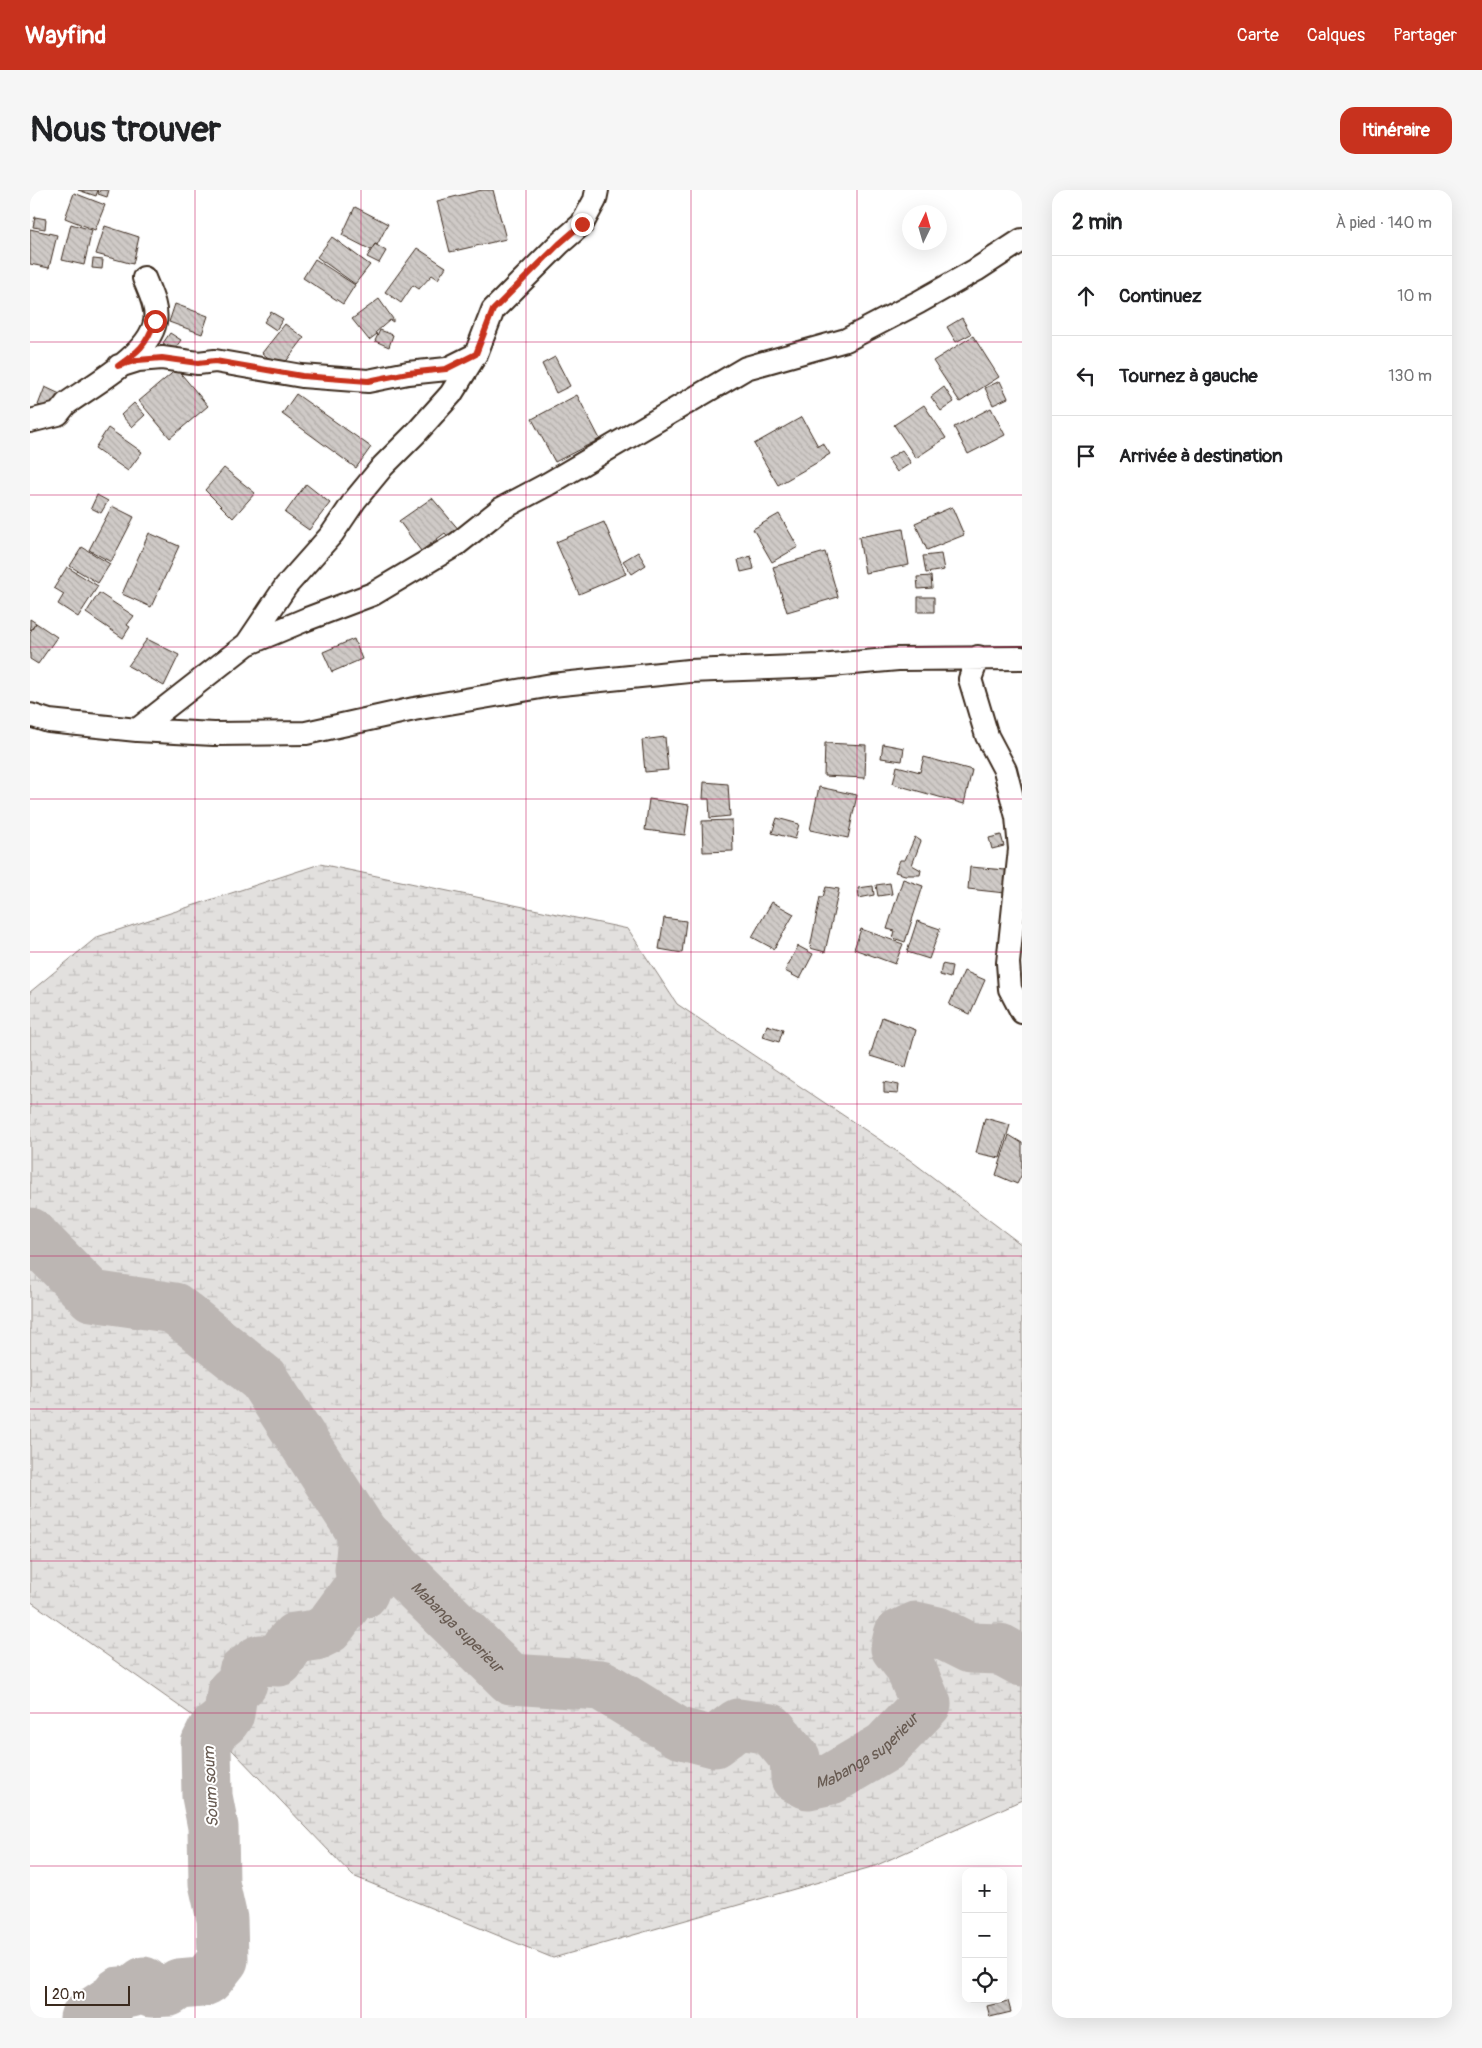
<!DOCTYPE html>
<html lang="fr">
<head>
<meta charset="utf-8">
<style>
	:root { --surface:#fff; --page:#f6f6f6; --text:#202124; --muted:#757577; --line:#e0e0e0; --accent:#c8321e }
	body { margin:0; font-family:Pangolin,sans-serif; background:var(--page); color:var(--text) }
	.controls { position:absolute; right:15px; bottom:15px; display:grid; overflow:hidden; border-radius:10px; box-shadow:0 5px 20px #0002 }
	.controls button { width:45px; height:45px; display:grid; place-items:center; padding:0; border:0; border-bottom:1px solid var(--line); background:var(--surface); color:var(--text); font:25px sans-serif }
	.compass { position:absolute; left:872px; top:15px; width:45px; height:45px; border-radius:50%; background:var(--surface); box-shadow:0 5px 20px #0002; rotate:5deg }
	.scale { position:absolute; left:15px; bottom:12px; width:85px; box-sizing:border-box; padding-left:5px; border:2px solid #3b2a1e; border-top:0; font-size:14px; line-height:18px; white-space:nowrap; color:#3b2a1e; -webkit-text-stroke:4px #fff; paint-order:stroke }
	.stop { position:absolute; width:15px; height:15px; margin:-11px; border:4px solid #c8321e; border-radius:50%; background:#fff }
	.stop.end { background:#c8321e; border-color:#fff; box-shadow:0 1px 5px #0008 }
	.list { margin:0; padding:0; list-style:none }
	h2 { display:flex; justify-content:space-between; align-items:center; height:65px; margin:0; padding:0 20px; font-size:21px }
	h2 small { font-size:16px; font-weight:400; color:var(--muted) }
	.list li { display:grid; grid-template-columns:32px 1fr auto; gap:15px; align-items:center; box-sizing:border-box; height:80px; padding:0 20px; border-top:1px solid var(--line) }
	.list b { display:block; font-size:19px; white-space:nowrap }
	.list em { font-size:16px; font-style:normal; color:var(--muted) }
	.icon { flex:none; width:28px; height:28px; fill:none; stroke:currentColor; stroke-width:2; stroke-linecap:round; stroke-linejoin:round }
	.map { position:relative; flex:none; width:992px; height:1828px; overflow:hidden; border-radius:15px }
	header { display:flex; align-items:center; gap:30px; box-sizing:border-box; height:70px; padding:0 25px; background:var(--accent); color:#fff }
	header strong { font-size:24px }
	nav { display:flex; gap:28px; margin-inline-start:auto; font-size:18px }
	.intro { display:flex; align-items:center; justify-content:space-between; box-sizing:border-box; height:120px; padding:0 30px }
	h1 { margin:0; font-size:35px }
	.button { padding:12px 22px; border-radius:15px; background:var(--accent); color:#fff; font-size:18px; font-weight:700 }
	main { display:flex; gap:30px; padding:0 30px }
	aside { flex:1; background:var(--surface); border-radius:15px; box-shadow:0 5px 20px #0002 }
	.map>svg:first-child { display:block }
</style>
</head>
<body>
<header>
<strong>Wayfind</strong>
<nav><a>Carte</a><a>Calques</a><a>Partager</a></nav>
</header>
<div class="intro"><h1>Nous trouver</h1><a class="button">Itinéraire</a></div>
<main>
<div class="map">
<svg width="992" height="1828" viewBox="0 0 992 1828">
	<defs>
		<pattern id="wetland-marsh" width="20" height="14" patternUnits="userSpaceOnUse" patternTransform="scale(1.25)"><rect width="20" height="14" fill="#e2e0de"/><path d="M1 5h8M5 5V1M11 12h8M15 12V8" fill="none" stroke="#c3c0be"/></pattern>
		<pattern id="building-back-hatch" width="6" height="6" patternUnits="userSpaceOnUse" patternTransform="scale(1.25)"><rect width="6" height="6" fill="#cfcac7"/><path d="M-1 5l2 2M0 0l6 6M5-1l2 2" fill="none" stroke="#b3aeaa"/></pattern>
	</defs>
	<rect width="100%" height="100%" fill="#fff"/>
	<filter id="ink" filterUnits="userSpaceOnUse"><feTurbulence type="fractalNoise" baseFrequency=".02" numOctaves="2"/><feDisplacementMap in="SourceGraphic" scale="10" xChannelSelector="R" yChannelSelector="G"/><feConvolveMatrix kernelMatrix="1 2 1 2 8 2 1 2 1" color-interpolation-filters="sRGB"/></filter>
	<g filter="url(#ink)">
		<path fill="url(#wetland-marsh)" stroke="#8e857e" d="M290,674L598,739L647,814L880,970L992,1055V1610L845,1676L523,1768L323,1686L183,1540L0,1411V802L67,747Z"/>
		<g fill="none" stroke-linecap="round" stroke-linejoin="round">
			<g stroke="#bcb6b3" stroke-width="51">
				<path id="s1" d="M0,1043L62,1106L144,1118L233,1189L333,1344L481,1489L571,1495L649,1543L684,1552L708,1534L741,1539L765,1568L766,1588L778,1594L801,1589L855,1557L896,1514L879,1475L866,1458L869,1445L886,1437L908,1442L940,1458L970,1459L992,1471"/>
				<path d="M55,1828L80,1811L84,1810L89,1802H101L114,1792L120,1802L139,1801L149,1794L171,1792L178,1789L193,1770L192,1729L184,1693L183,1637L177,1606L176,1554L183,1540L194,1531L199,1524L202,1502L212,1493L214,1482L230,1470L249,1471L258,1456L265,1448L286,1445L298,1439L323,1405L333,1403L335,1398L330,1380L333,1344"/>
			</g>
		</g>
		<path fill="url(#building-back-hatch)" stroke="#3b2a1e" d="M48,0H68L66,6Z
			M70,0H79L77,7L68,4Z
			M452,0H463L476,49L420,62L407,11Z
			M44,3L75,15L65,40L35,28Z
			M325,17L358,34L347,55L345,54L341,60L312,45Z
			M5,27L16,29L15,39L3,37Z
			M41,34L62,40L54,75L32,70Z
			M75,36L109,47L103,74L66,64Z
			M0,39L27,45L19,78L0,74Z
			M302,47L340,75L325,94L287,67Z
			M345,54L356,61L349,73L337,67Z
			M387,58L416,77L408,89L402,85L389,99L383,95L371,113L355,102Z
			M63,69L73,70L72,79L62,78Z
			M285,69L325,95L313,114L273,88Z
			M349,109L363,129V132L360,130L345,143L347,144L339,150L322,129Z
			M145,114L178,126L172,144L139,132Z
			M241,122L253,129L246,140L234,132Z
			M932,128L941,144L926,152L917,137Z
			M255,134L274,148L251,178L232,163Z
			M350,140L363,145L359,157L345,151Z
			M140,143L151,150L144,160L133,153Z
			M943,146L969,187L930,212L903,171Z
			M525,167L540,196L526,203L512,174Z
			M147,179L178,216L140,248L109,211Z
			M970,191L978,208L963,215L955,198Z
			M15,197L30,204L23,221L8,215Z
			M914,197L924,212L911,221L901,207Z
			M266,204L341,257L326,278L252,224Z
			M547,205L570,249L525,272L502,229Z
			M104,213L115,225L102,237L91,225Z
			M894,215L916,248L886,268L864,235Z
			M961,218L975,245L938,264L924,237Z
			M772,227L788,256L793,253L800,264L795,267V268L748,295L724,254Z
			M78,238L112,262L98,281L65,258Z
			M872,260L881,273L867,282L858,269Z
			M194,278L225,303L203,328L175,300Z
			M276,294L300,313L279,340L255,323Z
			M67,305L78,311L71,323L61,318Z
			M402,308L430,341L420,349L415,343L391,361L369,331Z
			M82,316L104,327L81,372L59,360Z
			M922,317L934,345L897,360L885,333Z
			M749,324L768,357L742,372L723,339Z
			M574,332L596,384L549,404L526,352Z
			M873,339L879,375L835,383L829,347Z
			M119,343L149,356L121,417L92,404Z
			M52,357L80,374L68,393L40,376Z
			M608,362L616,375L602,384L593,371Z
			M795,362L808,407L757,422L743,377Z
			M911,364L914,380L896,383L893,366Z
			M721,366L724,379L711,382L708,370Z
			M37,377L68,396L48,427L28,414L34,404L24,398Z
			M901,386L902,398L888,399L887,387Z
			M69,403L104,426L97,435L100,437L93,448L56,423Z
			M888,407H904V422H888Z
			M0,429L6,433L1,440L0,439Z
			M6,433L27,447L8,474L0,469V442Z
			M117,449L149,465L134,496L98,476Z
			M324,449L332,469L302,482L293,462Z
			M635,547L638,580L615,582L612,550Z
			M795,553L836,555L835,588L794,586Z
			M853,554L874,558L872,571L851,568Z
			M894,567L942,580L934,614L863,594L867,576L890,582Z
			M674,592L698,594L700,626L680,628L679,609H673Z
			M789,597L827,605L818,648L780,640Z
			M619,609L659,615L655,645L615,640Z
			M747,628L769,634L765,649L742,643Z
			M702,630L703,661L673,662L672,631Z
			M971,645L974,656L962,659L959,648Z
			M885,647L891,651L882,675L891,680L890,685H875L865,682L870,670H875Z
			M940,677L976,680L975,703L938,699Z
			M873,689L893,696L875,752L863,748L865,741L857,739Z
			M860,693L862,704L848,706L846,695Z
			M843,696L844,705L829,708L828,698Z
			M796,697L809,699L795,762L780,758L790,707H793Z
			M742,712L764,724L744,759L722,747Z
			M634,728L656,731L652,763L629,759Z
			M887,731L910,739L899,769L877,762Z
			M831,739L873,754L865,774L824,759Z
			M768,756L783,764L770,789L755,781Z
			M912,774L922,776L920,788L910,785Z
			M934,781L955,790L940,824L919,815Z
			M852,827L886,840L876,877L840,866Z
			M737,835L753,840L749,852L733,847Z
			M854,892L869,895L868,904L854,903Z
			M955,928L980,935L970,968L946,963Z
			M979,945L992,953V984L987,994L966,985Z
			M978,1811L981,1822L960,1827L957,1816Z"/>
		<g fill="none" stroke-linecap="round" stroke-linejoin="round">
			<defs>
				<path id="street" d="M89,176L108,170L132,168L168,173L185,171L272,186L338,191L378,183L417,179L445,165
					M0,231L28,224L36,214C62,195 119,165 125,132C128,118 119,101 114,88
					M217,454L256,396L302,344L325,310L353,276L387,242L421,204L446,164L463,120L529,54L552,34L565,10L567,0
					M948,467L940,489L957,546L975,580L987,627L990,659L978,773L980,799L992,822
					M0,525L19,531L107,540L184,544L276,543L384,519L522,495L659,481L790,476L868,469L992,468
					M107,540L217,454L277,429L343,404L427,354L471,319L518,294L716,178L816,150L889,112L946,80L992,50"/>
			</defs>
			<use href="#street" stroke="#3b2a1e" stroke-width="26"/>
			<use href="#street" stroke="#fff" stroke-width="22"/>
		</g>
	</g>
	<g fill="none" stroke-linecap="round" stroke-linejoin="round" filter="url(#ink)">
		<path stroke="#c8321e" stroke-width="6" d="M125,131C116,156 109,161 88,176L108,170L132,168L168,173L185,171L272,186L338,191L378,183L416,179L446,164L463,120L529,54L552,34"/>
	</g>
	<path fill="none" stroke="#c2185b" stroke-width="1" stroke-opacity="0.55" d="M165,0V1828M331,0V1828M496,0V1828M661,0V1828M827,0V1828M0,152H992M0,305H992M0,457H992M0,609H992M0,762H992M0,914H992M0,1066H992M0,1219H992M0,1371H992M0,1523H992M0,1676H992"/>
	<g text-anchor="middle" stroke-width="4" stroke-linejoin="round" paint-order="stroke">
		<g font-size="16" font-style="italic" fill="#685b52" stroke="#fff">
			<text dy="6" stroke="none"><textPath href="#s1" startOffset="602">Mabanga superieur</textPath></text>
			<text dy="6" stroke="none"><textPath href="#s1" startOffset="1098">Mabanga superieur</textPath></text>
			<text transform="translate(180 1597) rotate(-93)" y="6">Soum soum</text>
		</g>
	</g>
</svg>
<div class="controls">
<button>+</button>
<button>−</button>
<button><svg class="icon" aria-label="locate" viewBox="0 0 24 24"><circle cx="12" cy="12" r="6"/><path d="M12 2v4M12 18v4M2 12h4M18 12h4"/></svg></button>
</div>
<svg class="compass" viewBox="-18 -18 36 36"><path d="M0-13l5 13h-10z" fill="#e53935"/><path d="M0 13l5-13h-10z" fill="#757577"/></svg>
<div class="scale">20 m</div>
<div class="stop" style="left:125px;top:131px"></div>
<div class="stop end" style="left:552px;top:34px"></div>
</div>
<aside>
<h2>2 min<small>À pied · 140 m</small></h2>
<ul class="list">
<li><svg class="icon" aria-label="ahead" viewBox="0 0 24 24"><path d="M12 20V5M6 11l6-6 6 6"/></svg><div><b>Continuez</b></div><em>10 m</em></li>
<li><svg class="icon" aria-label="left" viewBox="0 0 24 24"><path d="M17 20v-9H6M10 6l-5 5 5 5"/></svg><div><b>Tournez à gauche</b></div><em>130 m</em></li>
<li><svg class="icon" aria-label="arrive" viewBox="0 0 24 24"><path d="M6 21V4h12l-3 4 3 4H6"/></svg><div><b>Arrivée à destination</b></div></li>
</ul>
</aside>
</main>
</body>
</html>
